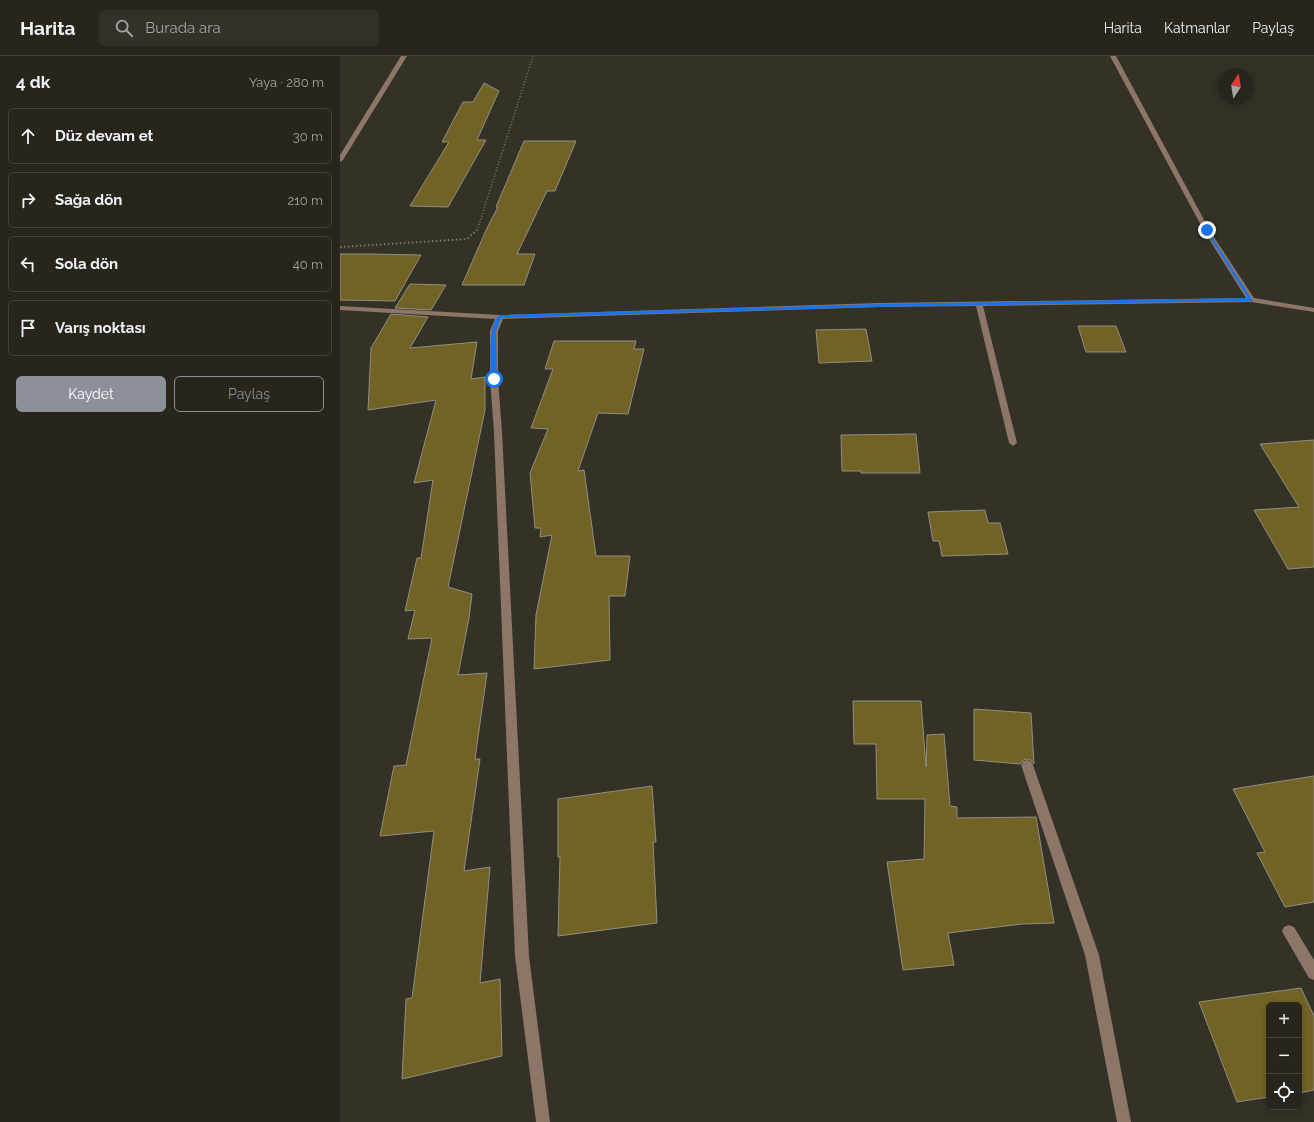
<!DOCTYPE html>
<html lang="tr">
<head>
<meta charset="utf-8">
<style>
	:root { --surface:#27251c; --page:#333129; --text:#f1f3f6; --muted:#a4a5a3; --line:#43423b; --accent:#8c9099 }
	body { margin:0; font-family:Raleway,sans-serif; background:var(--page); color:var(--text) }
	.controls { position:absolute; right:12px; bottom:12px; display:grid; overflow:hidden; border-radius:6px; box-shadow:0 2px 6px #0003 }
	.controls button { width:36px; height:36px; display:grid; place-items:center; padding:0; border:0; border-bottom:1px solid var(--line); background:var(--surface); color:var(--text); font:20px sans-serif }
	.compass { position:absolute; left:878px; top:12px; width:36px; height:36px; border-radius:50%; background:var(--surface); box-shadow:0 2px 6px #0003; rotate:12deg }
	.stop { position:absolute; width:12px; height:12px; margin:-9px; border:3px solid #1a73e8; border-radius:50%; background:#fff }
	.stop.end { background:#1a73e8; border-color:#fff; box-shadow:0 1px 4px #0008 }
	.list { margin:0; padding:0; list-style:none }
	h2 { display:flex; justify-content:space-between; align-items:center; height:52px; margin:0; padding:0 16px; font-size:17px }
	h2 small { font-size:13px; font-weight:400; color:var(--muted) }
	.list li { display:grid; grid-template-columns:26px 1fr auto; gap:12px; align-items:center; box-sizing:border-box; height:56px; margin:0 8px 8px; padding:0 8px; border:1px solid var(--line); border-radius:6px }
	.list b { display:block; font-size:15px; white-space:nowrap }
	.list em { font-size:13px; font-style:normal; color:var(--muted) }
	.actions { display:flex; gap:8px; padding:12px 16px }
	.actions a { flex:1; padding:9px 0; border:1px solid var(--accent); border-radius:6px; text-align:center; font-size:14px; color:var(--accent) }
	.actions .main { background:var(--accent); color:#fff }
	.icon { flex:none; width:22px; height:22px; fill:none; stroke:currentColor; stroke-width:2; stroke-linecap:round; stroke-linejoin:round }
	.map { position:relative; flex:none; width:974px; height:1066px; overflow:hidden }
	header { display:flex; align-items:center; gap:24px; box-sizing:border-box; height:56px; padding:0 20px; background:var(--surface); border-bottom:1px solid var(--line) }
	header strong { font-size:19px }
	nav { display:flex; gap:22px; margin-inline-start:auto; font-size:14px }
	.search { width:280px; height:36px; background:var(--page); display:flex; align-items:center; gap:10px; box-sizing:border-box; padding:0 14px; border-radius:6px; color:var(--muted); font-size:15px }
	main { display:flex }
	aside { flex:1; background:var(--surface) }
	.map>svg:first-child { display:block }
</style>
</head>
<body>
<header>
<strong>Harita</strong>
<div class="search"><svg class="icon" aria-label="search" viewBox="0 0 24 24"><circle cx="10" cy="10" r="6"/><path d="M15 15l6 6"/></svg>Burada ara</div>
<nav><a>Harita</a><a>Katmanlar</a><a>Paylaş</a></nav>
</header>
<main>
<aside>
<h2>4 dk<small>Yaya · 280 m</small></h2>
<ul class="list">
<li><svg class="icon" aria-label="ahead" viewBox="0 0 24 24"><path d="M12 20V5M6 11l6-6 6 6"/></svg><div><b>Düz devam et</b></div><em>30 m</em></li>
<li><svg class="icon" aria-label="right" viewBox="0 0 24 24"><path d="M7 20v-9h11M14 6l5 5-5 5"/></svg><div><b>Sağa dön</b></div><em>210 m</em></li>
<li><svg class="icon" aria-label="left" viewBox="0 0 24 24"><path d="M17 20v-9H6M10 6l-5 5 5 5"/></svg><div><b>Sola dön</b></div><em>40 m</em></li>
<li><svg class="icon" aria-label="arrive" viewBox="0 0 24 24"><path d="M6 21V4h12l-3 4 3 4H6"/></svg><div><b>Varış noktası</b></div></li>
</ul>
<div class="actions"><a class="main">Kaydet</a><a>Paylaş</a></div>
</aside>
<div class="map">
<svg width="974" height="1066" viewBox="0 0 974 1066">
	<rect width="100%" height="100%" fill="#343126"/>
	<path fill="#716226" stroke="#928e81" d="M144,27L159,35L137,84H146L108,151L70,150L109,86H102L123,46H133Z
		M184,85H236L215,135H207L177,198H195L184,229H122L147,172L158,151H156Z
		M0,198H32L81,199L55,245L0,244Z
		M70,228L106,229L91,254L55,252Z
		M51,258L88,261L70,292L137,286L131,323L145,321V354L108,531L132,538L129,562L118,619L147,617L135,703H140L124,815L150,811L140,927L160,923L162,1000L62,1023L66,943L72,942L94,775L40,780L54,710L66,709L92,582L68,583L75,554L65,555L77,502H81L93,424L74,427L96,344L28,354L31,292Z
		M738,270H776L786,296H746Z
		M526,273L532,305L479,307L476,274Z
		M214,285H296L294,293H304L288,358L258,357L238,415L244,414L256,500H290L285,540H269L270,604L194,613L196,559L212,479L200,481L201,472H195L190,417L208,373L191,372L213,313H205Z
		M576,378L580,417H521V415H502L501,379Z
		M974,384V511L948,513L914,454L959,451L920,388Z
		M645,454L648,467H660L668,498L602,500L599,485H593L588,456Z
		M513,645H581L586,711L587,679L604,678L610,750L617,751V762L696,761L714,867L682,868L608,877L614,909L563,914L547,806L584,803L585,743H537L536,688H514Z
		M634,653L691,657L694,708L691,704L687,703L683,704L680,708L634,704Z
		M974,720V846L945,851L917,797L925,796L893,733Z
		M312,730L316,786H313L317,867L218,880L220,801H218V743Z
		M961,932L974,960V1034L959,1037V949H929V1041L897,1046L859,946Z"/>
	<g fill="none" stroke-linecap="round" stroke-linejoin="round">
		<path stroke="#7c7970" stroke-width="1.5" stroke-dasharray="1 2" stroke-linecap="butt" d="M137,175L193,0"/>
		<path stroke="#7c7970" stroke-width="2" stroke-dasharray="1.5 2.5" stroke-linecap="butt" d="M0,191L127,183L137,174"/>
		<path fill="#8d7667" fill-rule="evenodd" d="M61,0H67L3,104L0,106V99Z
			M770,0H776L870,175L914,242L974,252V256L911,246L643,250L677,387L673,390L669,387L636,250L539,251L163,263L158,275V323L162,376L189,900L210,1066H196L175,900L154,376L150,323V275L155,263L0,254V250L160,259L539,247L906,242L864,175Z
			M687,704L691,705L693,709L759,899L791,1066H777L745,899L681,709L683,705Z
			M949,869L954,871L974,904V924L969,922L944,879L942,875L944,871Z"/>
	</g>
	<path fill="#1a73e8" d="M867,173L913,245L538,251L161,262L156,275L157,323L154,325L151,323C151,309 147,267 160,259L538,248L908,242L865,174Z"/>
</svg>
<div class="controls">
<button>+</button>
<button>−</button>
<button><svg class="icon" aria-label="locate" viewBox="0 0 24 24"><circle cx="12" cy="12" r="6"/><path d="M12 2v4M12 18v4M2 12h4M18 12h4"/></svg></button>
</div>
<svg class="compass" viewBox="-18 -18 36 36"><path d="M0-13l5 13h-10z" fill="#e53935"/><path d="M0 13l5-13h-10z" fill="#a4a5a3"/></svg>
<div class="stop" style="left:154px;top:323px"></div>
<div class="stop end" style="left:867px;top:174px"></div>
</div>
</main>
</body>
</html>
